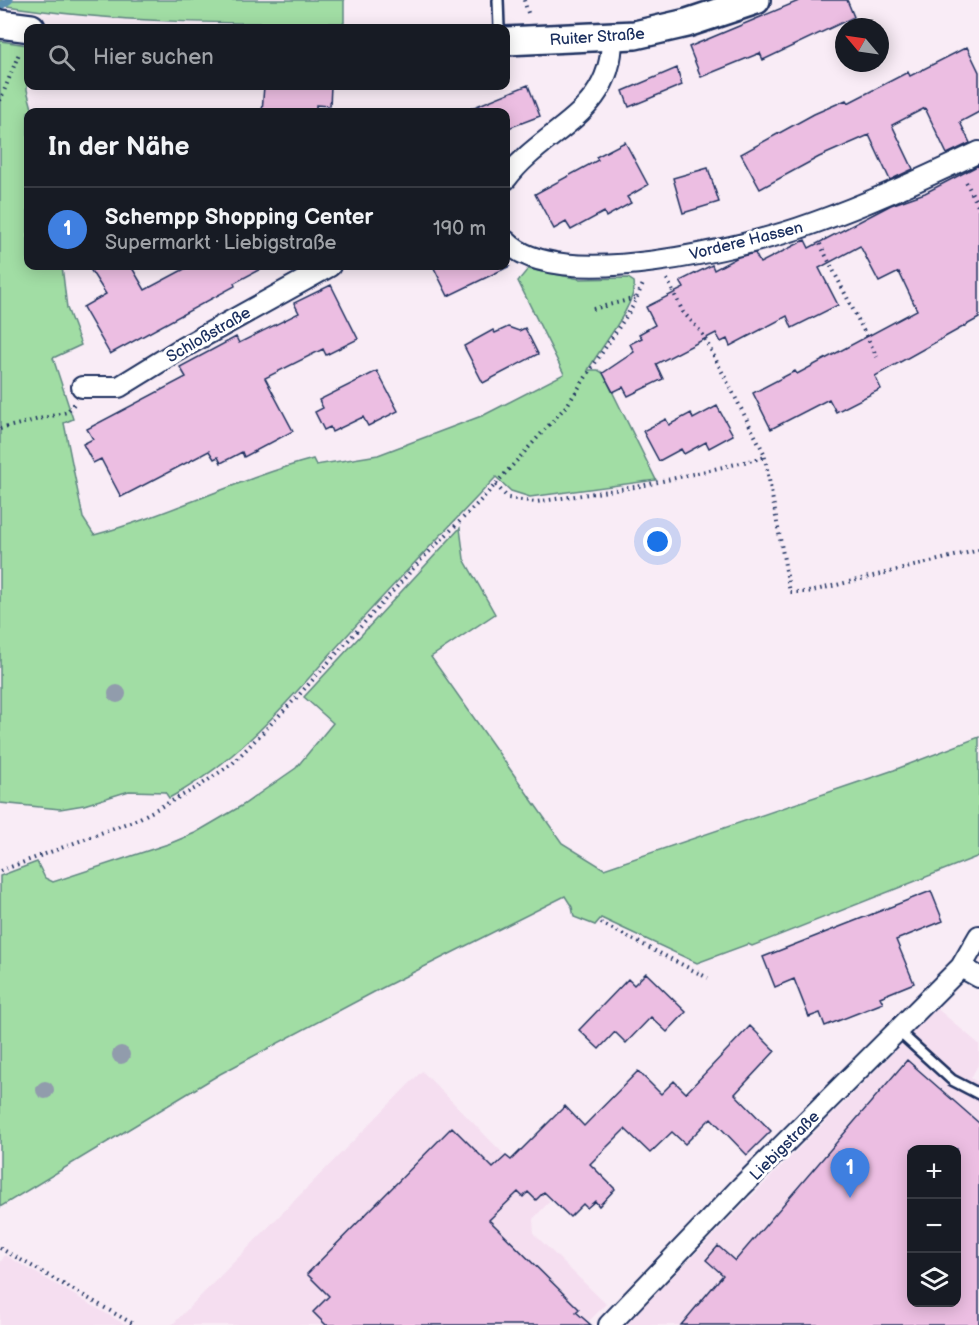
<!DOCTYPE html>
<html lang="de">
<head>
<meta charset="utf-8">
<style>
	:root { --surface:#171b24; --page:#242831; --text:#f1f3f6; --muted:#9ea1a6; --line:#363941; --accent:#2563eb }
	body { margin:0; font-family:"Balsamiq Sans",sans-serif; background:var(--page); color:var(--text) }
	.controls { position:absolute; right:18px; bottom:18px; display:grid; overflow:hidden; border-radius:12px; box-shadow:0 3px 15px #0003 }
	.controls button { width:54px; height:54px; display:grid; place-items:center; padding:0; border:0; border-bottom:2px solid var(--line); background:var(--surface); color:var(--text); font:30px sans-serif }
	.compass { position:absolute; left:835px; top:18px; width:54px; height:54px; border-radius:50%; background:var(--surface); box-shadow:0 3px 15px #0003; rotate:299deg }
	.you { position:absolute; left:658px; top:542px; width:21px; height:21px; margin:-15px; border:4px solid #fff; border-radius:50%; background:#1a73e8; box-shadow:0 0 0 9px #1a73e833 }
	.badge { display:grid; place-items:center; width:39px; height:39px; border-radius:50%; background:var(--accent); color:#fff; font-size:20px; font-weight:700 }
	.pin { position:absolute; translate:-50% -50px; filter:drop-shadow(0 2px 3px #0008) }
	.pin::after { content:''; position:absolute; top:32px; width:21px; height:18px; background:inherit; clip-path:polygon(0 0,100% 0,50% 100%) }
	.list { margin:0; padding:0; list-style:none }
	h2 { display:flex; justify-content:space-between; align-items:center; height:78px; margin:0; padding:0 24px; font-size:26px }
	h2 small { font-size:20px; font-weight:400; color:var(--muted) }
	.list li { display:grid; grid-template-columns:39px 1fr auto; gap:18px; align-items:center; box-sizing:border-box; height:84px; padding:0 24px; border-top:2px solid var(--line) }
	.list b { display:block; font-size:22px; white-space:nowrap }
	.list p { margin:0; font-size:20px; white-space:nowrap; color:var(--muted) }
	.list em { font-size:20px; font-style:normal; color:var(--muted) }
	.icon { flex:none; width:33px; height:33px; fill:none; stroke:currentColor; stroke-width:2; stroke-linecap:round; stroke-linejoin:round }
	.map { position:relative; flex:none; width:979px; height:1325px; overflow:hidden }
	.search { position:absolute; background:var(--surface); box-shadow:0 3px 15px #0003; left:24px; top:24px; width:486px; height:66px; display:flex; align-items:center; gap:15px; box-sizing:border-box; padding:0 21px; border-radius:12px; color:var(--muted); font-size:22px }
	.panel { position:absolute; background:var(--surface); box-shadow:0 3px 15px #0003; left:24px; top:108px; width:486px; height:162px; border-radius:12px }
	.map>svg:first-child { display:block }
</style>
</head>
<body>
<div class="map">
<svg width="979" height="1325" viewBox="0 0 979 1325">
	<rect width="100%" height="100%" fill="#f9ecf6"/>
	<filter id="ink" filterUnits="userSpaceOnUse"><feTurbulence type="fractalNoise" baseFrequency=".0167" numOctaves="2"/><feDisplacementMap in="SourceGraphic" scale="12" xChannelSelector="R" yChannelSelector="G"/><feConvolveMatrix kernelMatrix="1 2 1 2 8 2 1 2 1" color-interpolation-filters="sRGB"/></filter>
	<g filter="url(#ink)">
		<path fill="#f5def0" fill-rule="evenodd" d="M934,1006L979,1044V1063L971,1078L979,1083V1325H625L885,1061ZM912,1150H956V1302H912Z
			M422,1071L550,1201L533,1219L534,1234L606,1304L585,1325H172Z
			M5,1255L126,1325H0V1263Z"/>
		<path fill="#a1dda4" stroke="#5e8681" stroke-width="1.5" d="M0,0H344V23C229,24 114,23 0,5Z
			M0,41L28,45L27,90L33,112H28V266H62L67,308L81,345L53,358L73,419L64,423L83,518L94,535C169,515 238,479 313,459L316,465L378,455L484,415L564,374L518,281L528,269L580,279L628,278L634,282C638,302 598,351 588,370H598L603,373L656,480L530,497L511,491L496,477C448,528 399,578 352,630C296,691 244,759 169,798L165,792L129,791L84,805L60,809L0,803Z
			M460,528L464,559L495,614L431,657L562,843L604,869L894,770L979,737V856L752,946L748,944L697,963L601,918L595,925L574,917L572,907L565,896L376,991L220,1074L0,1207V876L37,862L45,878L53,882L171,843L195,833L243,805L296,768L333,723L304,697Z"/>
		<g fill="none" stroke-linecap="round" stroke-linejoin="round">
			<path stroke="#5c90b1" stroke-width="8" d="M0,6L9,0"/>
		</g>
		<path fill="#ecbee2" stroke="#1b2f5e" stroke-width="1.5" fill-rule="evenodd" d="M801,0H847L854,17L763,60L760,53L701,77L689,47Z
			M967,47L979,72V112L960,122L970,143L947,154L925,108L892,125L913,169L890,180L869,135L819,157L760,189L741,154L814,114L846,100L848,103L908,72L910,76Z
			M677,68L682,85L629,107L623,91Z
			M528,85L540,116L506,129V112H462Z
			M264,86H331L330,106L316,105V112H262Z
			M625,142L648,185L627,197L631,203L606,217L604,212L571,230L566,222L554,229L535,194L598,160L596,157Z
			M979,165V318L875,376L881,389L836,412L829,399L771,429L753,393L795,371L797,374L917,310L899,272L879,282L860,246L819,268L838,305L792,328L787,316L730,346L727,339L721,342L716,333L656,364L663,379L628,396L623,387L613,392L603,373L634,352L630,344L642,338L639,334L655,325L646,307L684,288L680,281L712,265L714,270L738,257L755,253L760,263L805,240L809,248L891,205L925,193Z
			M708,168L719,202L683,213L673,178Z
			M88,266H131L145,290L190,266H266L234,283L235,286L110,354L83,307L106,294Z
			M433,266H510L448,296Z
			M331,285L358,339L326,355L323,349L265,378L293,431L244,457L242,452L221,463L218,457L214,459L209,451L121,497L101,459L93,463L83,444L93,439L87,429L186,377L180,367L236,337L239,343L299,313L294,303Z
			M508,327L519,331L525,328L538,354L483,383L464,346L493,330L495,333Z
			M377,371L398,411L368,426L363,417L332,432L330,427L324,430L315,412L323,408L319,400Z
			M717,406L733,435L709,448L706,442L684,454L681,449L659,461L643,431L666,419L669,425L691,413L693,419Z
			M931,891L943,921L896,940L914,983L880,997L883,1003L825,1026L820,1013L809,1017L794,979L775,987L763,957Z
			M646,973L686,1012L667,1032L651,1017L626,1043L615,1032L599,1049L579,1030L628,979L634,985Z
			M750,1026L775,1051L735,1094L771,1131L747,1155L711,1118L685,1144L672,1132L650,1153L625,1129L590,1164L615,1189L599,1206L595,1201L587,1208L583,1204L570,1217L544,1192L536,1200L528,1192L523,1197L518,1192L489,1220L579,1309L576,1312L591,1325H326L313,1312L329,1296L307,1274L452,1127L493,1168L506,1156L511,1160L565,1106L584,1126L638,1071L661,1094L674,1081L686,1093Z
			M907,1060L979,1123V1325H681L723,1275L706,1260L718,1246L735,1261ZM912,1149H957V1302H912Z"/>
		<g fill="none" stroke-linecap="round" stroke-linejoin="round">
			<defs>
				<path id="service" d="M498,0L499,28
					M897,1030L952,1080L979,1094"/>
				<path id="minor" d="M506,179C545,127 612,116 612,38
					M506,241C556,295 748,247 811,224C868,204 924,178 979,152
					M82,387H119L184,347L330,266
					M961,967L979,977
					M609,1325L741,1187L961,967L979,936"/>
				<path id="secondary" d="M0,24L31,28
					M506,41L635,35L687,23L756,0"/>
			</defs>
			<use href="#service" stroke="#1b2f5e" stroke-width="14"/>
			<use href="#minor" stroke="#1b2f5e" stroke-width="24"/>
			<use href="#secondary" stroke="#1b2f5e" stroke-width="32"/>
			<path stroke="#1b2f5e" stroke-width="4" stroke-dasharray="1.5 4.5" stroke-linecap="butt" d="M524,0L529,16
				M0,101L20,51
				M966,182L979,207
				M820,244L877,357
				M667,279L683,312L702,333L764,453L790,592H808L979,550
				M593,309L636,298
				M0,429L67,412L74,404
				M496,485L508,498L536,502L641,486L766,457
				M0,871L138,819L198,787L233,763L298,696L420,561L483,498L568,404L633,306L643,284
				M601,923L708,978
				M0,1248L135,1325"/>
			<use href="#service" stroke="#fff" stroke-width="9"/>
			<use href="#minor" stroke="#fff" stroke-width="20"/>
			<use href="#secondary" stroke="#fff" stroke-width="27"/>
		</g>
		<g fill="#919cac">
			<circle cx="117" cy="694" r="9"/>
			<circle cx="121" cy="1055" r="9"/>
			<circle cx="45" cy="1090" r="9"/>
		</g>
	</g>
	<g text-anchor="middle" stroke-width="6" stroke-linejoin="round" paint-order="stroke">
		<g font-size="16" fill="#1b2f5e" stroke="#fff">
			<text transform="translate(597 36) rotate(-4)" y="6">Ruiter Straße</text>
			<text transform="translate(746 240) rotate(-14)" y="6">Vordere Hassen</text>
			<text transform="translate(208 334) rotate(-30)" y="6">Schloßstraße</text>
			<text transform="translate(784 1145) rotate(-45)" y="6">Liebigstraße</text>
		</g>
	</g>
</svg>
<div class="controls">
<button>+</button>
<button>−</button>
<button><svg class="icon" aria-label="layers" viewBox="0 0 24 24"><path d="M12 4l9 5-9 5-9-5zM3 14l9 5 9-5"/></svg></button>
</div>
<svg class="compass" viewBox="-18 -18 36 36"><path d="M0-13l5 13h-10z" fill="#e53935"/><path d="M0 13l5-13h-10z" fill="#9ea1a6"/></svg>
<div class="you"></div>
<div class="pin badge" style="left:850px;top:1198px;background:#3f7fe0">1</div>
<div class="search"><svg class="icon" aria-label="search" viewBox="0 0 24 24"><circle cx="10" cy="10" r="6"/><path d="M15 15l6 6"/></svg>Hier suchen</div>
<section class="panel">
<h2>In der Nähe<small></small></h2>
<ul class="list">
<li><span class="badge" style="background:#3f7fe0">1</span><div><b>Schempp Shopping Center</b><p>Supermarkt · Liebigstraße</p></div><em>190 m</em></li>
</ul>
</section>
</div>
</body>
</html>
